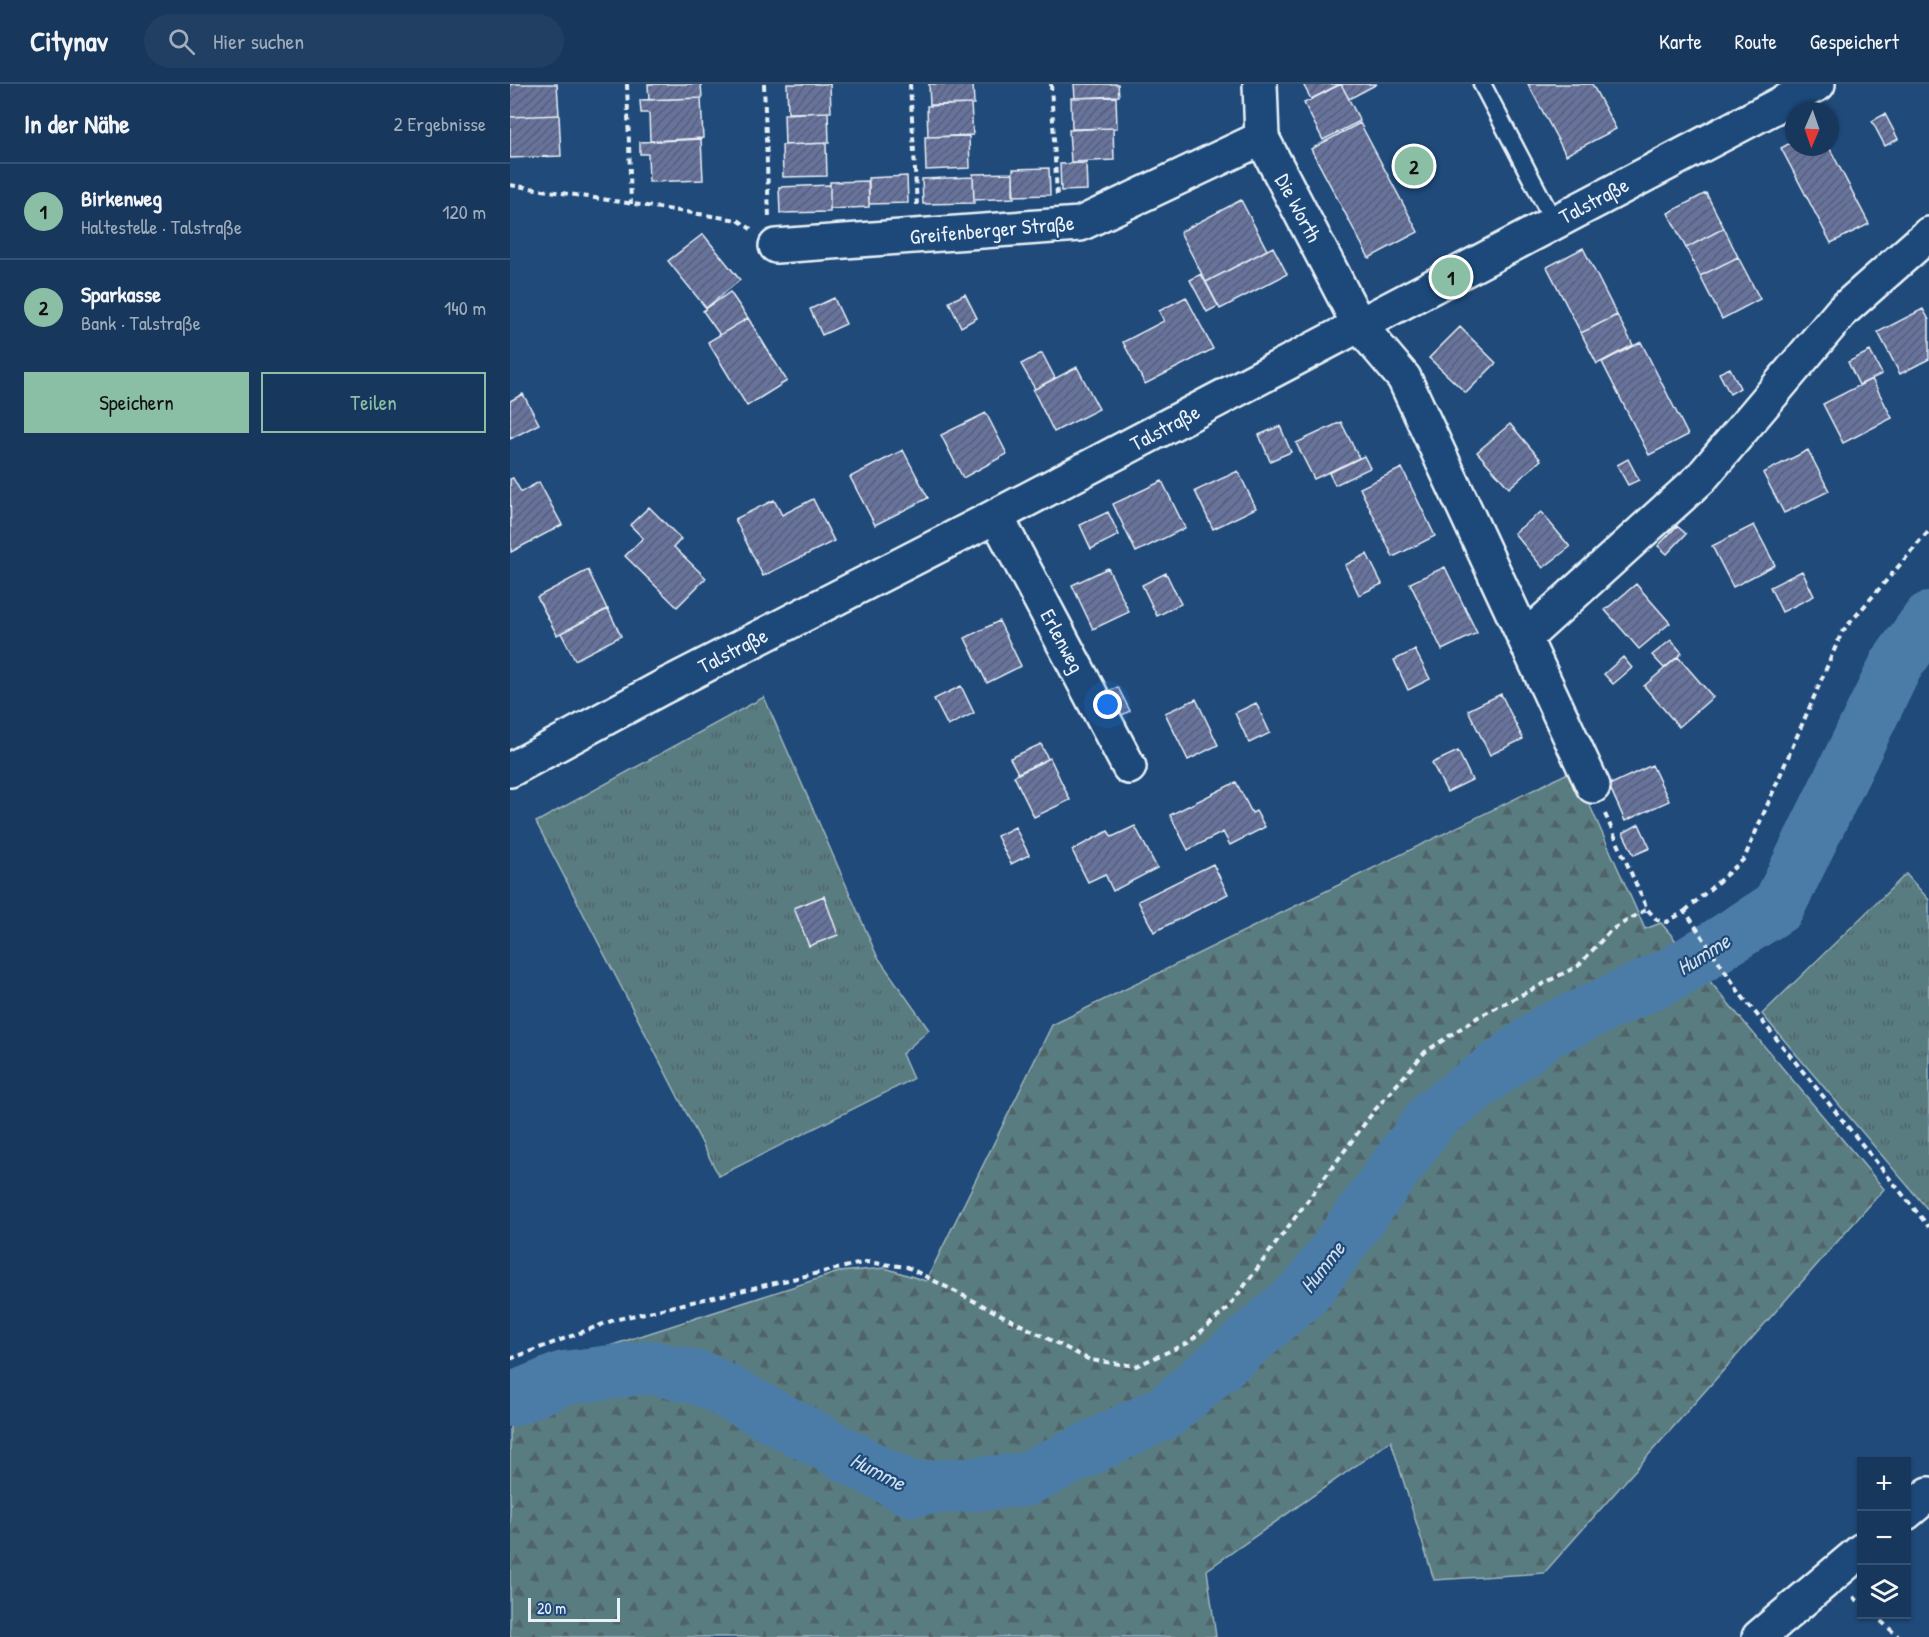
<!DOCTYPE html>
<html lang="de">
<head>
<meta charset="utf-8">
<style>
	:root { --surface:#17385c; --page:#203f62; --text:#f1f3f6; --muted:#9eacbb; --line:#365272; --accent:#8abfa5 }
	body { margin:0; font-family:"Patrick Hand",sans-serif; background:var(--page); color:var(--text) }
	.controls { position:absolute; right:18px; bottom:18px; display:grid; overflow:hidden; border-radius:0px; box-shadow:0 2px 4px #0004 }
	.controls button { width:54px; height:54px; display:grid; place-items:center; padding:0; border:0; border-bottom:2px solid var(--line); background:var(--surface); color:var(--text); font:30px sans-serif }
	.compass { position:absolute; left:1275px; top:18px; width:54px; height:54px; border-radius:50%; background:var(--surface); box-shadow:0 2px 4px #0004; rotate:182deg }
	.scale { position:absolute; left:18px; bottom:15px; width:92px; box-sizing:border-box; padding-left:6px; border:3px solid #e8f1f8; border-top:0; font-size:16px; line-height:21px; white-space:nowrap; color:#e8f1f8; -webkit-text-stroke:4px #1f4a7a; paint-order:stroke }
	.you { position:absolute; left:598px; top:621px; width:21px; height:21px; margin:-15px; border:4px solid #fff; border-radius:50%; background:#1a73e8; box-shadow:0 0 0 9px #1a73e833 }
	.badge { display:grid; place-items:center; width:39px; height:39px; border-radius:50%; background:var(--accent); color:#111; font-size:20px; font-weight:700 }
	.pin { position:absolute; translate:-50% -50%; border:3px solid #fff; box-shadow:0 2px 6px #0006 }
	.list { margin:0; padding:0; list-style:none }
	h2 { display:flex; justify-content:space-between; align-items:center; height:78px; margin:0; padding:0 24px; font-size:26px }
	h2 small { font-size:20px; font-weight:400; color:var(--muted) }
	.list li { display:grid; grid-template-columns:39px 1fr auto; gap:18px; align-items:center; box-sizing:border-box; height:96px; padding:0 24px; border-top:2px solid var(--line) }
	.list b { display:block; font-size:22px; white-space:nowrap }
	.list p { margin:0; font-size:20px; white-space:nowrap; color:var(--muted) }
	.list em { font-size:20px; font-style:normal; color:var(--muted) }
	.actions { display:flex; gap:12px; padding:18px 24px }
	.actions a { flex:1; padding:14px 0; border:2px solid var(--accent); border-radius:0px; text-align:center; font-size:21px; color:var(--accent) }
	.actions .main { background:var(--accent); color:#111 }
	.icon { flex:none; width:33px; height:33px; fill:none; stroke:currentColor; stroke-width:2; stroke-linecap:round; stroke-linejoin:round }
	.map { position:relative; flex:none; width:1419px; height:1553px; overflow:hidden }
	header { display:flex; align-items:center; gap:36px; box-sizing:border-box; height:84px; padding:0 30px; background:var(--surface); border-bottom:2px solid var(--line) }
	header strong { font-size:28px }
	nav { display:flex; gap:33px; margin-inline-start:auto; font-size:21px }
	.search { width:420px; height:54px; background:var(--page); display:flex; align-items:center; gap:15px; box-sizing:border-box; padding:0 21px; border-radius:33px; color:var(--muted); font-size:22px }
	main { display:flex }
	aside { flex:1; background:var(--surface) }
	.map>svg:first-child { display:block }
</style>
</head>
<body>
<header>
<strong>Citynav</strong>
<div class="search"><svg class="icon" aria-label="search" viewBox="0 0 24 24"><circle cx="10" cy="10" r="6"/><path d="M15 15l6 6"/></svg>Hier suchen</div>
<nav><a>Karte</a><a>Route</a><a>Gespeichert</a></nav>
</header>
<main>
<aside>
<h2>In der Nähe<small>2 Ergebnisse</small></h2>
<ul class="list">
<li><span class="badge">1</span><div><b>Birkenweg</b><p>Haltestelle · Talstraße</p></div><em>120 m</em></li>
<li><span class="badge">2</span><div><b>Sparkasse</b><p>Bank · Talstraße</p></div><em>140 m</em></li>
</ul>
<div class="actions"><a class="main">Speichern</a><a>Teilen</a></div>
</aside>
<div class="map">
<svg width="1419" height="1553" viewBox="0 0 1419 1553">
	<defs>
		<pattern id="grass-tufts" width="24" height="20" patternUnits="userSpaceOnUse" patternTransform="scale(1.5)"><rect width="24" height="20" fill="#597b80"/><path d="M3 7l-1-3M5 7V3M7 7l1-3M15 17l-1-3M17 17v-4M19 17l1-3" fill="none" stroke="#506468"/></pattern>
		<pattern id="forest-firs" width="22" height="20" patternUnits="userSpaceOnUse" patternTransform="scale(1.5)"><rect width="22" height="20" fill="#597b80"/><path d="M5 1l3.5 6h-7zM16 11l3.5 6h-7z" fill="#506468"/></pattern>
		<pattern id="building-hatch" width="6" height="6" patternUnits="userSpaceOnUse" patternTransform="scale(1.5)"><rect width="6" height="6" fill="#68739d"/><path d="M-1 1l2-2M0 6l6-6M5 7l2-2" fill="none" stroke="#575e74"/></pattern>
	</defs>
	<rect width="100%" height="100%" fill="#1f4a7a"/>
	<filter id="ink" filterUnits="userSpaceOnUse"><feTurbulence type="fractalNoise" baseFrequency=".0167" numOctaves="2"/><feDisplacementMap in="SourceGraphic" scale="12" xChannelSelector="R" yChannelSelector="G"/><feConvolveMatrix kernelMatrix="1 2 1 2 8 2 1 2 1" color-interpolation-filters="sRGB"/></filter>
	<g filter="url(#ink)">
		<path fill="url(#grass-tufts)" stroke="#a0b6bc" stroke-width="1.5" d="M254,613L367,872L419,946L392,970L403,995L209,1092L26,738Z
			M1396,790L1419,816V1127L1252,930Z"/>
		<path fill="url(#forest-firs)" stroke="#a0b6bc" stroke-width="1.5" d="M1064,686L1135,845L1151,839L1374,1105L1034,1489L924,1496L881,1357L697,1486L706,1553H0V1294L329,1188L375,1184L416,1197L542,941Z"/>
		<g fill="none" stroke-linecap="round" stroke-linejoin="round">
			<path stroke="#4b7ca8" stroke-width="54" d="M0,1316L54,1294L140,1283L193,1295L400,1405L514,1396L657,1327L797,1206L923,1032L1036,948L1166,888L1268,823L1386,581L1419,535"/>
		</g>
		<path fill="url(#building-hatch)" stroke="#e8f1f8" stroke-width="1.5" d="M0,0H47L49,31L0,33Z
			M138,0H191L192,14L139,16Z
			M277,0H320L321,28L278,29Z
			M419,0H463L464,20L420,21Z
			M564,0H608L609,12L565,14Z
			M793,0H830L801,15Z
			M831,0H867L839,15Z
			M831,0L850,37L813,56L794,19Z
			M1018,0H1082L1106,45L1056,71Z
			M606,13L607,44L562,45L561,14Z
			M191,14L193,54L140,57L139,29H131L130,16Z
			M461,20L463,51L418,53L417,22Z
			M318,28L319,59L275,61L274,30Z
			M1375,30L1388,55L1375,62L1362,37Z
			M49,31L51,72L0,74V33Z
			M850,39L908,148L859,174L801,65Z
			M603,44L604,76L561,78L559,46Z
			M459,52L460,84L416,86L415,53Z
			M191,55L193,96L139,98L138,70H130V58Z
			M1284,57V63H1319L1359,140L1321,159L1271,64Z
			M316,59L317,92L273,93L272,61Z
			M576,79L577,106L551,107L550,80Z
			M539,84L540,111L503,112V85Z
			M503,89L504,114L464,116L463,90Z
			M397,92L398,119L359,120L358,94Z
			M463,93L464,119L413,120L412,95Z
			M359,97V123L320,125V98Z
			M320,101V128L270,129L269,103Z
			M1196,109L1214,144L1176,164L1158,129Z
			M731,116L757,166L696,198L670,148Z
			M1214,144L1228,173L1190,192L1176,164Z
			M193,150L230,196L196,224L158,177Z
			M763,163L777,190L710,225L696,198Z
			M1073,164L1107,231L1071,249L1037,183Z
			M1228,173L1250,215L1212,235L1190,192Z
			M691,190L708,222L697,228L680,196Z
			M220,208L238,234L210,251L193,227Z
			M455,210L467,234L451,243L439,218Z
			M676,213L703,265L635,300L613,258L654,237L649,227Z
			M324,214L336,240L312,251L300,225Z
			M1413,225L1419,236V275L1390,290L1368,248Z
			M1107,231L1123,261L1087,280L1071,249Z
			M238,234L277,297L237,322L198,258Z
			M950,243L986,279L956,309L919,274Z
			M1131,258L1178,351L1139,371L1092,278Z
			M1360,267L1372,290L1349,301L1338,278Z
			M532,269L545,294L525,305L511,280Z
			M567,283L589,325L544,348L523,306Z
			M1220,284L1230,304L1220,310L1209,289Z
			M1362,295L1382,334L1333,359L1313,320Z
			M13,310L29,340L0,355V317Z
			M476,329L497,370L453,394L431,351Z
			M831,338L849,374L804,395L786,359Z
			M1000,340L1031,376L999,404L967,368Z
			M770,342L781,368L760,377L749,351Z
			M393,366L418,414L365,441L340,393Z
			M1298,366L1319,407L1274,429L1253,389Z
			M854,372L860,384L825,401L819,389Z
			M1118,375L1129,396L1118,401L1107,381Z
			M892,384L925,452L883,473L850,404Z
			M728,387L746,424L703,445L685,407Z
			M3,394L11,408L29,398L52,441L1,468L0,395Z
			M652,397L675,444L626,468L603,420Z
			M303,415L324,457L253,492L225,435L264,416L272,431Z
			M139,423L171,455L164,463L196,494L167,523L115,472L133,454L120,441Z
			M598,428L609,451L581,465L570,441Z
			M1031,428L1060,463L1033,484L1004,449Z
			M1244,441L1265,481L1223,503L1202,462Z
			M1167,442L1176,450L1157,470L1148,462Z
			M857,470L872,500L849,511L835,481Z
			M935,483L967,549L932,566L900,499Z
			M598,484L619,528L583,545L562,501Z
			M78,486L97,525L47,551L27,513Z
			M1292,487L1304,512L1272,528L1260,503Z
			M656,489L671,520L647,532L632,501Z
			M1126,500L1160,539L1129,565L1095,526Z
			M98,525L111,552L65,576L51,549Z
			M489,537L511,582L477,599L455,554Z
			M1161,556L1172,569L1154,584L1142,571Z
			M905,566L920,595L898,606L884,576Z
			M1113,573L1122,584L1103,600L1094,590Z
			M1168,573L1203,613L1169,643L1134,602Z
			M451,602L464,629L438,642L424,615Z
			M608,603L620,627L606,634L594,609Z
			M991,610L1013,655L980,671L958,626Z
			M686,615L708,661L678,676L655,629Z
			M746,619L760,649L739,659L725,629Z
			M531,660L538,675L508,689L500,674Z
			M948,667L962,696L937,708L922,679Z
			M540,674L560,716L524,733L504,692Z
			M1142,681L1159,717L1115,737L1099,701Z
			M726,698L742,729L746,727L755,743L720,761L713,748L678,766L660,731Z
			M1129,740L1140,764L1124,771L1113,749Z
			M625,742L647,784L603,807L595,790L578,798L562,766L598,747L602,753Z
			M505,743L519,771L501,780L487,752Z
			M703,780L718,810L644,848L628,817Z
			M314,812L328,851L299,862L284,824Z"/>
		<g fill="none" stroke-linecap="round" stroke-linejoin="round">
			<defs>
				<path id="lane" d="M972,0L1044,138"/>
				<path id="street" d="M750,0L752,54L849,241L894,294L1083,702
					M266,162L570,140L752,54
					M486,432L619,683
					M1015,554L1191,394L1332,227L1419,150
					M1396,1429L1419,1410
					M1249,1553L1352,1466"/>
				<path id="secondary" d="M0,686L151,604L486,432L1308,0"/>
			</defs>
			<use href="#lane" stroke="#e8f1f8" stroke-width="21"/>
			<use href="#street" stroke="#e8f1f8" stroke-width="38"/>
			<use href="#secondary" stroke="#e8f1f8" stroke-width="38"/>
			<path stroke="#e8f1f8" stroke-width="4" stroke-dasharray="6 4.5" stroke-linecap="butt" d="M117,0L121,120
				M254,0L259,133
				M400,0L407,121
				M541,0L547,112
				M0,101L228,136L241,145
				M1095,730L1137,825L1147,836L1157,838L1175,827L1231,911L1419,1143
				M1175,827L1234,775L1332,548L1419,447
				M0,1275L104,1236L356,1178L397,1183L580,1276L626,1282L678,1259L718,1224L864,1027L915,968L968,933L1068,882L1101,846L1137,825
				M1343,1513L1352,1520
				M1363,1530L1389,1553"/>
			<use href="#lane" stroke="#1f4a7a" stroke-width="16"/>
			<use href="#street" stroke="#1f4a7a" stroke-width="33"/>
			<use href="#secondary" stroke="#1f4a7a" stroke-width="33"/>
		</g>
	</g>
	<g text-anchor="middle" stroke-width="4.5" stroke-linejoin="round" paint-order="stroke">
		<g font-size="21" fill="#e8f1f8" stroke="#1f4a7a">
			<text transform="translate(1084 117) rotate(-28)" y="7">Talstraße</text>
			<text transform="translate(788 124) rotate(62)" y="7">Die Worth</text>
			<text transform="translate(482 146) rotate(-5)" y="7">Greifenberger Straße</text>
			<text transform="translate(655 344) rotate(-28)" y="7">Talstraße</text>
			<text transform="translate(552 557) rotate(62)" y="7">Erlenweg</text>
			<text transform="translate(223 567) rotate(-27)" y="7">Talstraße</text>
		</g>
		<g font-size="22" font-style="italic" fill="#d0dfec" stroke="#1f4a7a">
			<text transform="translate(1193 870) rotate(-32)" y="8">Humme</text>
			<text transform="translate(812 1183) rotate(-52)" y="8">Humme</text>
			<text transform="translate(368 1387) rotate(27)" y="8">Humme</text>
		</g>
	</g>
</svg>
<div class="controls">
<button>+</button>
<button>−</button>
<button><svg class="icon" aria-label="layers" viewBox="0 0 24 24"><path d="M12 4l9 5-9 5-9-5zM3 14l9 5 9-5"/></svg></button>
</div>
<svg class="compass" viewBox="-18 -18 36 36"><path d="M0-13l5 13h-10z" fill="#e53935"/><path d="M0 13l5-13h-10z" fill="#9eacbb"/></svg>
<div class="scale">20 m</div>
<div class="you"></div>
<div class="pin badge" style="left:941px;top:193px">1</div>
<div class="pin badge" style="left:904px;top:82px">2</div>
</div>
</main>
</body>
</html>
